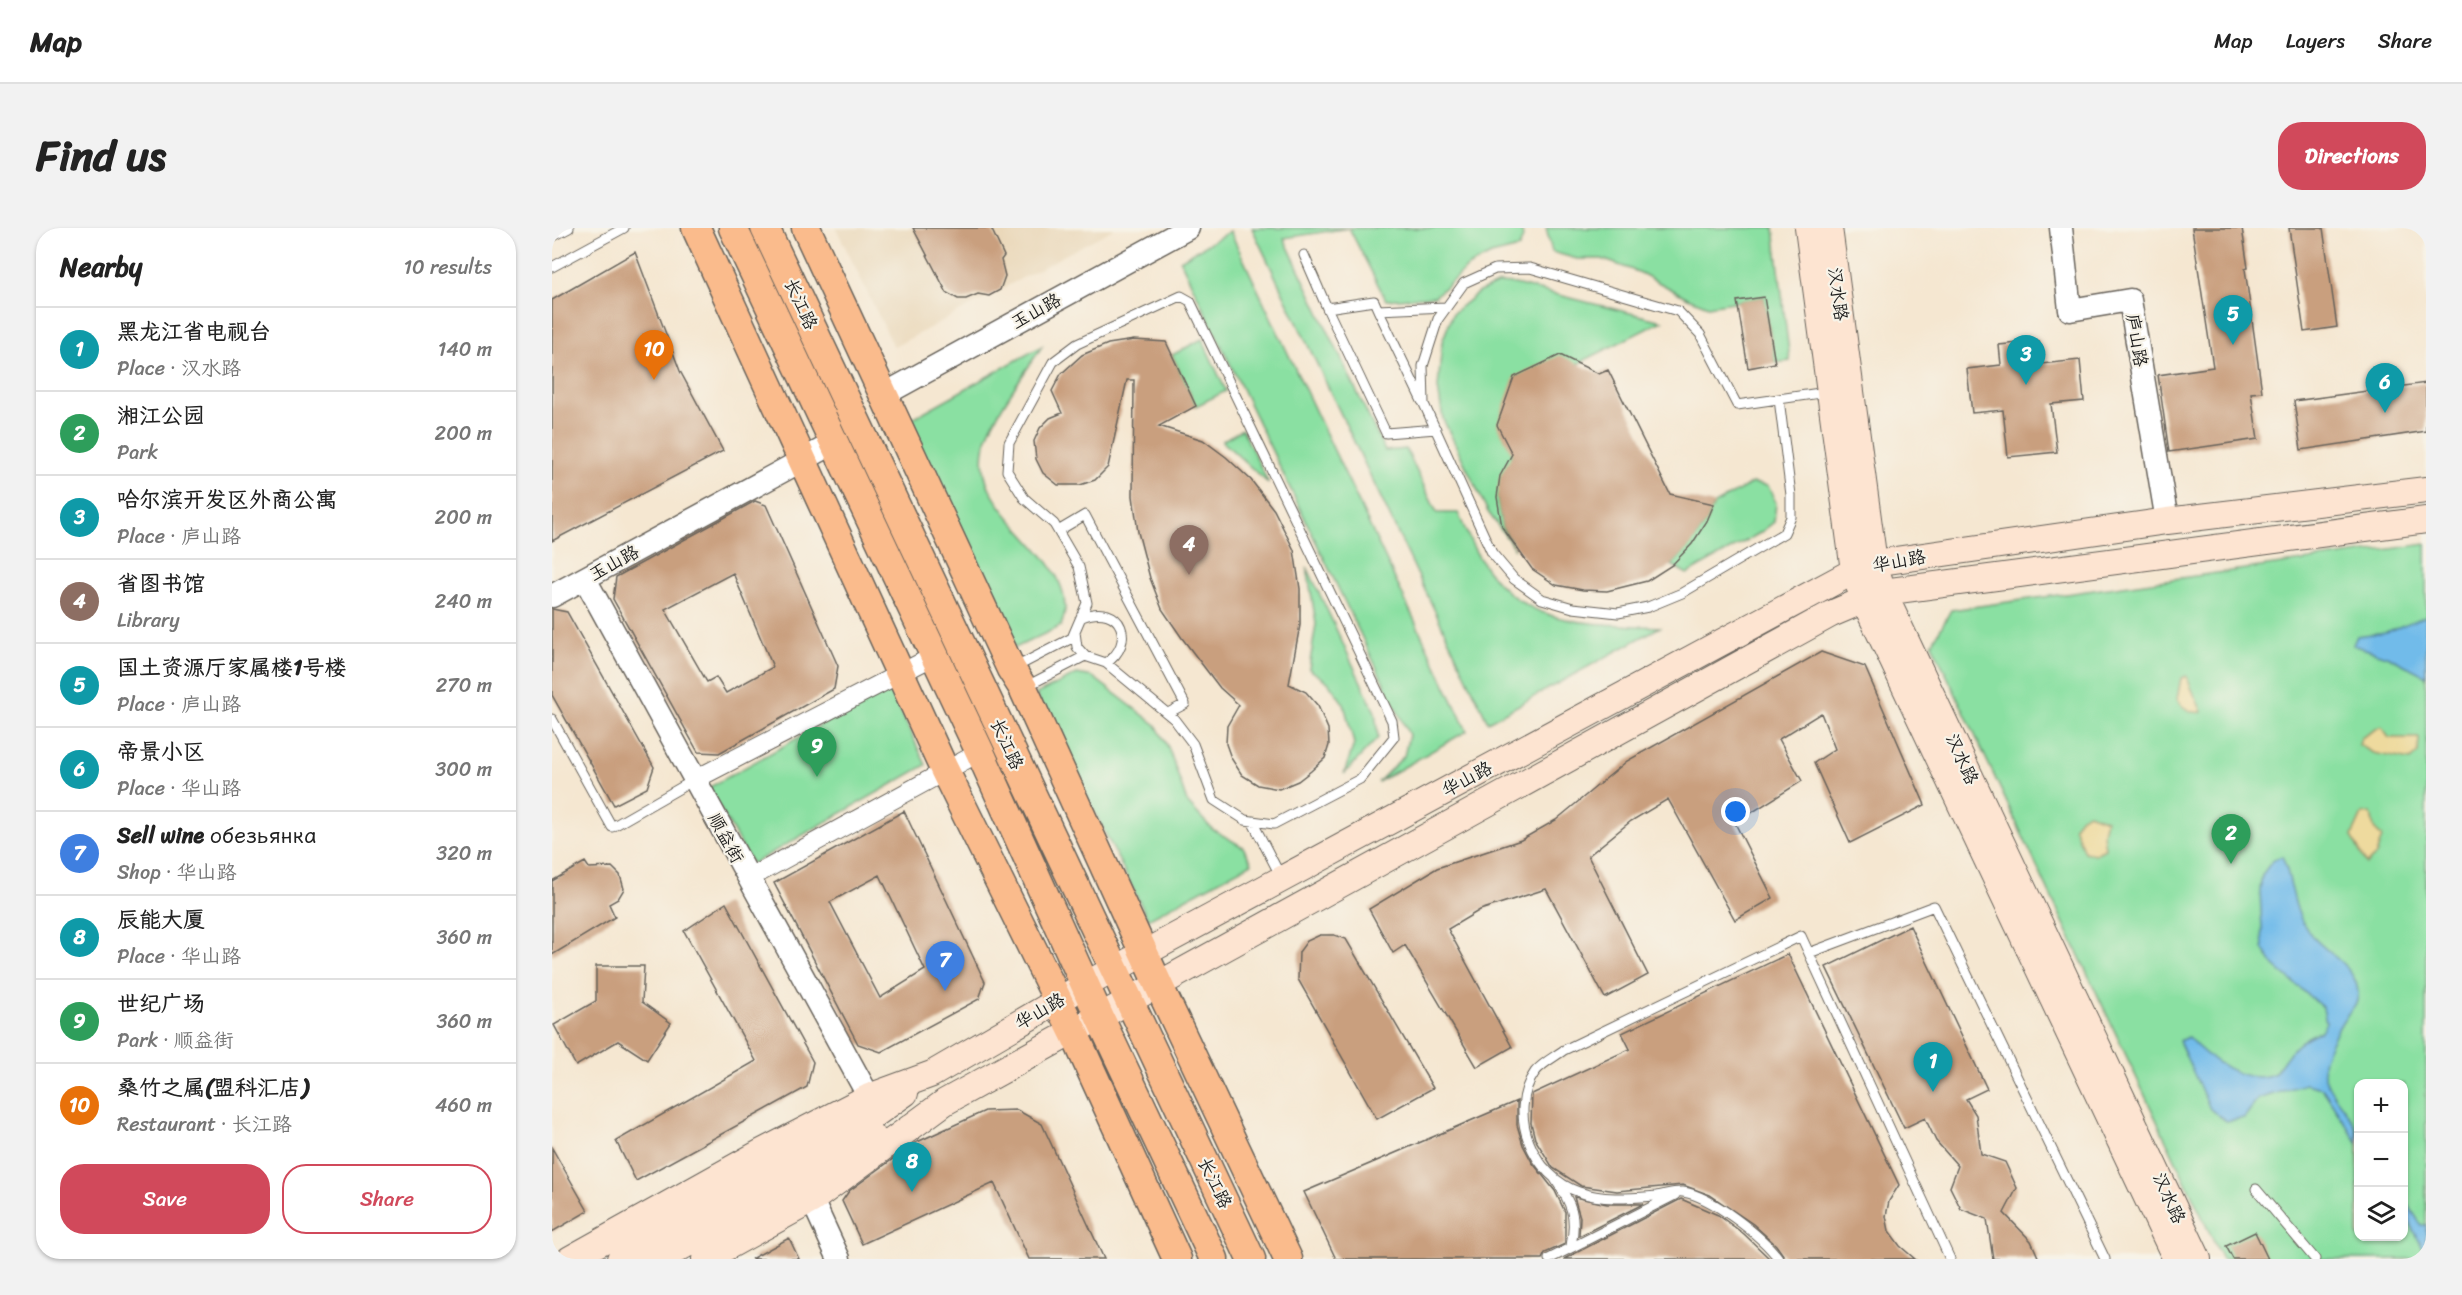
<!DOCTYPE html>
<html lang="en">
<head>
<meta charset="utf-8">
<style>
	:root { --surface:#fff; --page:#f2f2f2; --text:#222; --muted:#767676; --line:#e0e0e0; --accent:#d1495b }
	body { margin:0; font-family:Sriracha,"LXGW WenKai TC",sans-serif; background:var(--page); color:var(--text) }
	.controls { position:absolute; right:18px; bottom:18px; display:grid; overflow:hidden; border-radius:12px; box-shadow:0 2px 4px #0004 }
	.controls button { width:54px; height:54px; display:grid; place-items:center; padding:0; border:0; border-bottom:2px solid var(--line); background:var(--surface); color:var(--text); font:30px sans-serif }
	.you { position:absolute; left:1184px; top:584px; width:21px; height:21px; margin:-15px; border:4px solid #fff; border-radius:50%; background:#1a73e8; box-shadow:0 0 0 9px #1a73e833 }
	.badge { display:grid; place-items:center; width:39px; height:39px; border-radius:50%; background:var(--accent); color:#fff; font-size:20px; font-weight:700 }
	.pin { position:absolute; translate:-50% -50px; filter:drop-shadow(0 2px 3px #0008) }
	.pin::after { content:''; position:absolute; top:32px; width:21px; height:18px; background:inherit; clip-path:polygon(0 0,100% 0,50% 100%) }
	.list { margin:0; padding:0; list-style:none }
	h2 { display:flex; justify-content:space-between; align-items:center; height:78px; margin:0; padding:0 24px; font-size:26px }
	h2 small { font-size:20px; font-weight:400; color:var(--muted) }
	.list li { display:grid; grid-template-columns:39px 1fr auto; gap:18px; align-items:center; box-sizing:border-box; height:84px; padding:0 24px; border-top:2px solid var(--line) }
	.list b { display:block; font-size:22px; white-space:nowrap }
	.list p { margin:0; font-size:20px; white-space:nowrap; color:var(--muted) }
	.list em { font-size:20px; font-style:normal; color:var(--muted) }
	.actions { display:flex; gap:12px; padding:18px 24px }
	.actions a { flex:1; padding:14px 0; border:2px solid var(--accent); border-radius:24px; text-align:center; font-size:21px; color:var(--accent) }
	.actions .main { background:var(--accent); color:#fff }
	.icon { flex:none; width:33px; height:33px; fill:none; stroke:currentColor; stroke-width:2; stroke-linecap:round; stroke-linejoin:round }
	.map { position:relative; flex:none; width:1874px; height:1031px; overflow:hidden; border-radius:24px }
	header { display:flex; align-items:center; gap:36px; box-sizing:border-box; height:84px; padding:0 30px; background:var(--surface); border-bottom:2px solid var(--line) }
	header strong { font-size:28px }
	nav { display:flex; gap:33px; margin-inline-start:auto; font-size:21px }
	.intro { display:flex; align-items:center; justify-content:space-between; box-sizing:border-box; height:144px; padding:0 36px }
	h1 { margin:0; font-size:42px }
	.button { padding:15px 27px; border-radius:24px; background:var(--accent); color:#fff; font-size:21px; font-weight:700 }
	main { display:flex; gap:36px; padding:0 36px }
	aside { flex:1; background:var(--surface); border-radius:24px; box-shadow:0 2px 4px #0004 }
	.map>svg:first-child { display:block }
</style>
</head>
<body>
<header>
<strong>Map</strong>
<nav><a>Map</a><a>Layers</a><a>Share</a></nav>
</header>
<div class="intro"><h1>Find us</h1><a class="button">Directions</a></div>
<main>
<aside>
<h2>Nearby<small>10 results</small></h2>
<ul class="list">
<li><span class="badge" style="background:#0f9aa8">1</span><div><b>黑龙江省电视台</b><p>Place · 汉水路</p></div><em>140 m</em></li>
<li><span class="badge" style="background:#2e9e5b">2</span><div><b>湘江公园</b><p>Park</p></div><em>200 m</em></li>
<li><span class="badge" style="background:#0f9aa8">3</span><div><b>哈尔滨开发区外商公寓</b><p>Place · 庐山路</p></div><em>200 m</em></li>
<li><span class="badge" style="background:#8d6e63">4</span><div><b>省图书馆</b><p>Library</p></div><em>240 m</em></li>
<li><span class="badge" style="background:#0f9aa8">5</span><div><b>国土资源厅家属楼1号楼</b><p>Place · 庐山路</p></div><em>270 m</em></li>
<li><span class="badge" style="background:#0f9aa8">6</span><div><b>帝景小区</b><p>Place · 华山路</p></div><em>300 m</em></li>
<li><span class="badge" style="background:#3f7fe0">7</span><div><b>Sell wine обезьянка</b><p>Shop · 华山路</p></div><em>320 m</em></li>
<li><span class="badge" style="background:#0f9aa8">8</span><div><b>辰能大厦</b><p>Place · 华山路</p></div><em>360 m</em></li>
<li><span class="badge" style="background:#2e9e5b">9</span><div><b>世纪广场</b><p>Park · 顺益街</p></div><em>360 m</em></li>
<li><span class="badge" style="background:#e8710a">10</span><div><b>桑竹之属(盟科汇店)</b><p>Restaurant · 长江路</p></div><em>460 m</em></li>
</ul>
<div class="actions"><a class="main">Save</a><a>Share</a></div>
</aside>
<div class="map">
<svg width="1874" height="1031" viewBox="0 0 1874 1031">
	<rect width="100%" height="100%" fill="#f7f3e8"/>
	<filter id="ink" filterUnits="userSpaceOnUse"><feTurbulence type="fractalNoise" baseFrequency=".0167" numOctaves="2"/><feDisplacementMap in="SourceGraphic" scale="12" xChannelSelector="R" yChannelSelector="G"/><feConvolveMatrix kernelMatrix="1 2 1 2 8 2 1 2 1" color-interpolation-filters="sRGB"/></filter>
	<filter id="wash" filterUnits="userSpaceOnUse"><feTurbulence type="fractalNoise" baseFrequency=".008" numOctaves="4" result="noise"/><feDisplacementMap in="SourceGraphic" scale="24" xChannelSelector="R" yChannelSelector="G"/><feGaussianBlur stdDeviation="1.35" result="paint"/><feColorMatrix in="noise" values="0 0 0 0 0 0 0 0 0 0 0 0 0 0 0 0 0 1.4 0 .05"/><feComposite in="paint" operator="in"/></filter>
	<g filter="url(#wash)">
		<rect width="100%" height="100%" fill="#f5e7d1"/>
		<path fill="#ead8ba" d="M284,0H563L342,119Z"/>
		<path fill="#8ae0a2" stroke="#537e5f" stroke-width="1.5" fill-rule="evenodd" d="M700,0H969L971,9L967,20L939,27L917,38L883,68L834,72L797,0L732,10L833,223L854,221L885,285H906C913,300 919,317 928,331C971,401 1037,395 1108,399L936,494Z
			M994,0H1222L1238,133L1223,135L1212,69L1156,78L1136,70L1089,45L1050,31H1025L1000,24Z
			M678,3L915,503L826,554L852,528L857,507L628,32Z
			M947,55L963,56L1110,93L1025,136L960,226L945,269L950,299L963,321L936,284L891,191L886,160L890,114L901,85L927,64Z
			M650,111L674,163L644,178L620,127Z
			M490,118C474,144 448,177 437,204C405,282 513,313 513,380C513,385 511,392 509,398L463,420L352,195Z
			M690,201L717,256L670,213Z
			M1200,255L1216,258L1224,275L1222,294L1208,305L1135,346L1120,337C1138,318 1153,301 1162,276Z
			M1874,316V1031H1670L1380,416L1399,382ZM1806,856H1852V1008H1806Z
			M755,339L823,484L826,510L792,546L802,516L792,476L776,454L757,441L764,396Z
			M525,446L541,449L604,497L617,521L635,574L660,601L691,619L700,635L596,691L484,466Z
			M337,459L374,537L200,636L156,560Z"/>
		<path fill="#eeda9e" stroke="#857b5d" stroke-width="1.5" d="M1634,448L1650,484C1640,486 1630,480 1625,471L1629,450Z
			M1829,498L1837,510H1867L1866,525L1858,532L1821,525L1807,517L1809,510Z
			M1537,585L1554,592L1551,605L1553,621L1543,626L1532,624L1522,598L1529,589Z
			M1819,585L1822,601L1830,609L1824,627L1814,636L1800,608L1810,586Z"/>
		<path fill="#71bbea" stroke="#466c83" stroke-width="1.5" d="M1874,388V448L1837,429L1801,417L1805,408L1834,404Z
			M1730,628C1742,655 1739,684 1760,708C1777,727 1812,743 1805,773C1803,779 1795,786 1792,791C1786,800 1771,828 1771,837C1771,868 1807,885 1806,915L1770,860L1753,856L1706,871L1692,890L1674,893L1658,881L1627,813L1636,809C1654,829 1694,860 1723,845C1738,824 1743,813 1769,803L1774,794L1771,780L1722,738L1711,720L1708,663L1710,647L1720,633Z
			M1852,970L1869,997H1874V1027L1852,982Z"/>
		<g id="blocks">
			<path fill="#c99f7e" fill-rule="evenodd" d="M361,0H439L452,28L449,32L453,48L448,62L437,68L426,66L414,71H406L395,65Z
				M1640,0H1690L1696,40L1693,41L1710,164L1699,165L1706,211L1617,224L1606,147L1661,139Z
				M1737,0H1771L1785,99L1752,104Z
				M83,24L128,143L171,223L0,313V72Z
				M1212,69L1223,135L1196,140L1185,73Z
				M582,112L614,114L644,178L607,198L651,212L674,229L699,252L722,282L742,322L748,361V397L737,456L754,464L766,478L776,501L777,517L773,530L759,543L746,553L727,561L706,557L690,547L679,530L674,516L675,498L687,477L668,460L630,410L610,381L598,350L586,304L581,268L582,152H575L556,239L543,252L528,257H506L491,245L484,231L482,213L488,200L498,190L510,185L500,163L509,146L530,127L556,116Z
				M1487,113L1489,136L1528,132L1532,173L1499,176L1505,224L1456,229L1451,182L1420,185L1415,141L1449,137L1447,117Z
				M1008,127L1047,146L1056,142L1118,266L1162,276L1155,293L1140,316L1120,337L1095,353L1055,363L1031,362L1004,357L980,341L950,299L945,269L948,248L960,226L945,197L962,149Z
				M1874,155V203L1749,222L1742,173Z
				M203,273L214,277L286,438L282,461L167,525L146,524L61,371L64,349ZM181,345L221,439L174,465L164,449L155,454L113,381Z
				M0,381L15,384L102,539L95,560L62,577L0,467Z
				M1269,424L1313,439L1373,577L1298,615L1262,535L1283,521L1269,485L1227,511L1250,553L1183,595L1221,670L1183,692L1116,571L1079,593L1036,628L1096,747L1053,770L994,661L928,682L896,701L960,819L925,839L853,717L841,725L817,681L885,640L969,612L1004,592L1075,533Z
				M352,583L433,754L427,771L329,824L306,816L222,655ZM328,647L373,742L328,770L278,674Z
				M33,634L37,640L60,639L68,647L72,661L66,671L57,676L63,689L0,727V653Z
				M174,675L261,834L255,859L84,953L64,913L204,833L132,703Z
				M1358,698L1435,861L1414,871L1424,887L1429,926L1453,934L1465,960L1452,985L1479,1013L1487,1031H1441L1435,991L1409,981L1398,959L1406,938L1384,913L1373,890L1352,900L1274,739Z
				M768,707H782L794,711L881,860L825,891L746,751L747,724L755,713Z
				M1236,726L1347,957L1337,973L1334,988L1337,1003L1348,1018L1363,1031H1234L1224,1017L1201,996L1158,967L1131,957L1065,963L1029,958L1001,940L983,911L979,895L980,866L1078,821L1070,805Z
				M44,738H92L90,774L119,795L95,832L66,813L24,838L2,797L44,773Z
				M965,873V897L971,917L980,934L1003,963L1013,984V1016L993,1025L990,1031H784L752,964Z
				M465,882L490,896L552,1031H477L442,955L310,1016L290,973L297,963L363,915L433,883Z
				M0,920L36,983L0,1004Z
				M1022,969L1055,976H1091L1027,1008L1028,989Z
				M1129,971L1166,987L1192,1006L1218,1031H1012Z
				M1703,1004L1716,1031H1681L1674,1018Z
				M237,1010L247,1031H199Z"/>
		</g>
	</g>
	<g filter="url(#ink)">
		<use href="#blocks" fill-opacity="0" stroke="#68635b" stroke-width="1.5"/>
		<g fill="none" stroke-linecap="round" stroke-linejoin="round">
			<defs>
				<path id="service" d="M0,9L17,0
					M752,27L775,80L822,73L826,82
					M0,39L72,0
					M775,80L834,205L884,201
					M1227,171L1239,267V289L1232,305L1130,365L1096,379L1066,385L1021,380L990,371L962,351L940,325L872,176L871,138L886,91L912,55L943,41L978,40L1126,83L1148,106L1185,177L1275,164
					M870,173L826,82L894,79
					M506,303L533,287L633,476L616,485
					M530,389C571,373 584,416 554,435
					M523,404L525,419L533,428
					M462,440L520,410L535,375L527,339L502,296L472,270L455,243L457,215L501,134L525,116L629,68L638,73L840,493L842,509L808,551L722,596L693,592L662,572L641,516L622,491L554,435L533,428L473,459
					M0,491L60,599L142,552
					M700,593L729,649
					M1257,725L1382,678L1553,1031
					M1003,951C1020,976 1025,988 1019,1018
					M1704,961L1763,1031
					M997,1031L1123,967
					M1227,1031C1210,1008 1159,968 1131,964C1123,963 1112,967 1104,968C1079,970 1051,973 1027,964C981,949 954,885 983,844C990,835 1004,828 1012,822L1249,708L1398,1031"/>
				<path id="minor" d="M142,552L382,428
					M196,651L428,524"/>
				<path id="tertiary" d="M1509,0L1518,82L1578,72L1615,293
					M333,166L636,0
					M33,351L317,869
					M0,368L282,215
					M260,972L287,1031"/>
				<path id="secondary" d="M1256,0L1302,343L1312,372L1624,1031
					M1277,0L1322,335L1331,364L1646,1031
					M18,1031L208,925L317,869L380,846L533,757L1302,343L1322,335L1615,293L1874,262
					M68,1031L308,897L353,865
					M108,1031L323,911
					M153,1031L260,972L393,874L1279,386L1331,364L1874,292"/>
				<path id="primary" d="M144,0L392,541L522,805L625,1031
					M181,0L428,524L548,790L662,1031
					M213,0L699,1031
					M254,0L459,441L471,460L606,756L736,1031"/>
			</defs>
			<use href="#service" stroke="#68635b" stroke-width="11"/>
			<use href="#minor" stroke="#68635b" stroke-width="20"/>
			<use href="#tertiary" stroke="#68635b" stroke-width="25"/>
			<use href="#secondary" stroke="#68635b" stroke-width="28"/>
			<use href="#primary" stroke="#68635b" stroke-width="31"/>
			<use href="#service" stroke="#fff" stroke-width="9"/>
			<use href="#minor" stroke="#fff" stroke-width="18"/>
			<use href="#tertiary" stroke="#fff" stroke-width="22"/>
			<use href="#secondary" stroke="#fde4d1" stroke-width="26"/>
			<use href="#primary" stroke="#fabb8c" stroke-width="28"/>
		</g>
	</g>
	<g text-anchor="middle" stroke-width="4.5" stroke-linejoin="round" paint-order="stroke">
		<g font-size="18" fill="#1c1c1c" stroke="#f7f3e8">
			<text transform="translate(1286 66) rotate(82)" y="6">汉水路</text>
			<text transform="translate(249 76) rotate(65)" y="6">长江路</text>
			<text transform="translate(484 83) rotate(-29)" y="6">玉山路</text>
			<text transform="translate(1585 112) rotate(81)" y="6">庐山路</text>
			<text transform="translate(1347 333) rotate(-10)" y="6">华山路</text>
			<text transform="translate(62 335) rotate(-29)" y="6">玉山路</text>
			<text transform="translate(455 516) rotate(65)" y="6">长江路</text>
			<text transform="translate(1410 531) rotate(65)" y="6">汉水路</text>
			<text transform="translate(915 551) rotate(-28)" y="6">华山路</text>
			<text transform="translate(174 610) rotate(61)" y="6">顺益街</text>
			<text transform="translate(488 783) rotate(-30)" y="6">华山路</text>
			<text transform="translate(663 955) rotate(64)" y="6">长江路</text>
			<text transform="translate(1617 970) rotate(65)" y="6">汉水路</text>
		</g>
	</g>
</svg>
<div class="controls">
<button>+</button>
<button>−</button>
<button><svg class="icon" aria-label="layers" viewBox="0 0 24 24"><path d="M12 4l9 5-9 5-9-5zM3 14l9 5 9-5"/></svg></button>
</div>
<div class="you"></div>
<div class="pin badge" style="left:1381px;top:864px;background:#0f9aa8">1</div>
<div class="pin badge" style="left:1679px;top:636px;background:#2e9e5b">2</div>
<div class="pin badge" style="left:1474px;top:157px;background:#0f9aa8">3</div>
<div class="pin badge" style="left:637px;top:347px;background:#8d6e63">4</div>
<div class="pin badge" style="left:1681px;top:117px;background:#0f9aa8">5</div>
<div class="pin badge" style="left:1833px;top:185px;background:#0f9aa8">6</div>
<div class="pin badge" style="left:393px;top:763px;background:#3f7fe0">7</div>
<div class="pin badge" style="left:360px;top:964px;background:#0f9aa8">8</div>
<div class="pin badge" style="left:265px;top:549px;background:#2e9e5b">9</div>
<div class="pin badge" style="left:102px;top:152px;background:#e8710a">10</div>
</div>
</main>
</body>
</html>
